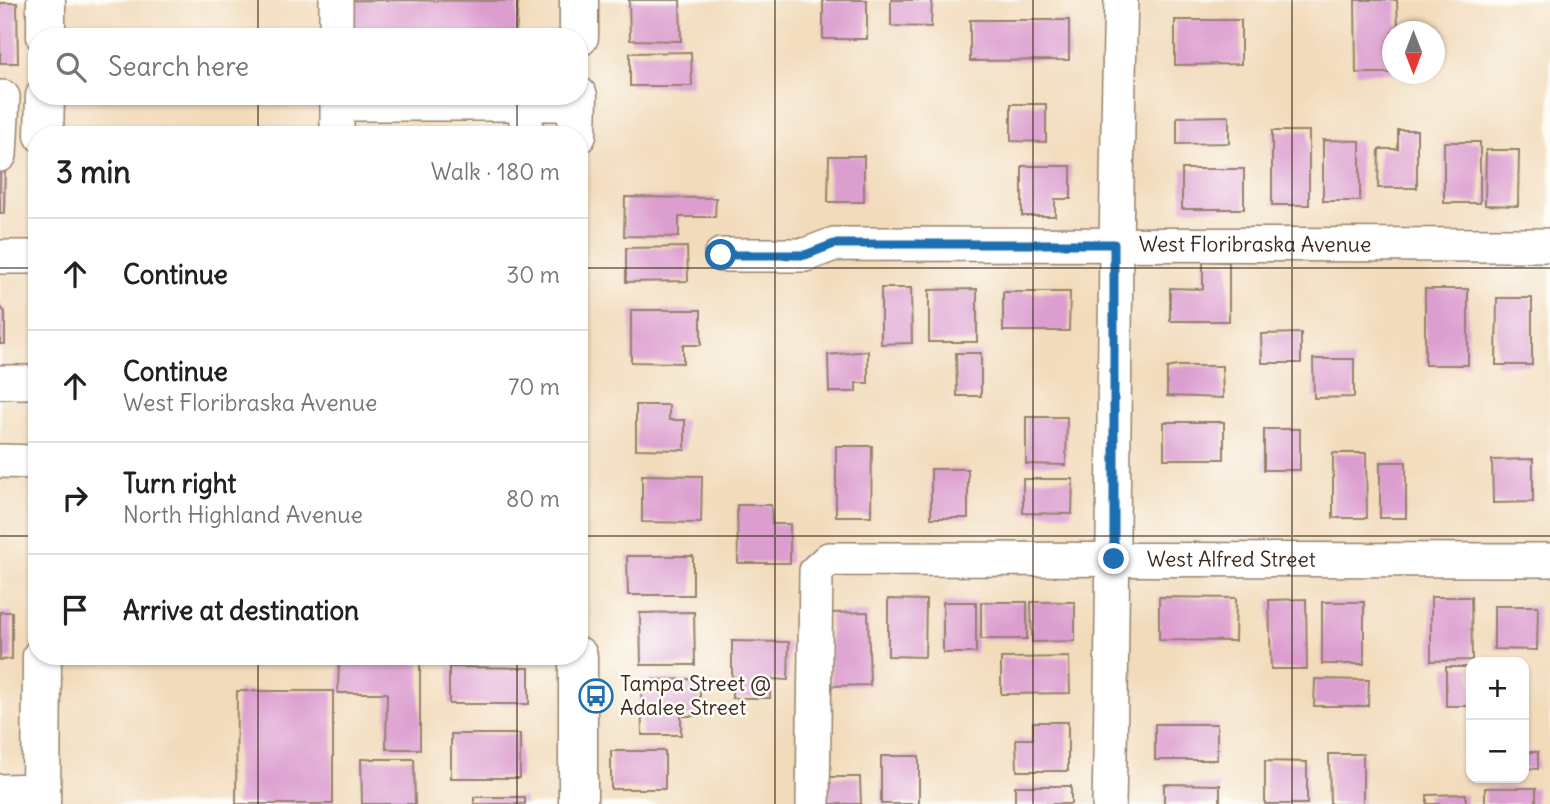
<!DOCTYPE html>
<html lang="en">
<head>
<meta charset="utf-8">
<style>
	:root { --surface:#fff; --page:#f2f2f2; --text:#202124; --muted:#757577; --line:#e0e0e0 }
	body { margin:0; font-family:Delius,sans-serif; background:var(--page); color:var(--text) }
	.controls { position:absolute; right:21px; bottom:21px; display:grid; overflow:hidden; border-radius:14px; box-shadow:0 2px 5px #0004 }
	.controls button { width:63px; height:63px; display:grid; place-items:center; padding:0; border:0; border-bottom:2px solid var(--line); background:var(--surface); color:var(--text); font:35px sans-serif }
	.compass { position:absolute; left:1382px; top:21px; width:63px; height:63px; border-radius:50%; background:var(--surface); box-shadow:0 2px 5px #0004; rotate:180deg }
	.stop { position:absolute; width:21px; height:21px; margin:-16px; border:5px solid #1f6fb2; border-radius:50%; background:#fff }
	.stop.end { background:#1f6fb2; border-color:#fff; box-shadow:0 2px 7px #0008 }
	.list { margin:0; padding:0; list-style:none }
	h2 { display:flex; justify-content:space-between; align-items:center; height:91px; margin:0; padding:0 28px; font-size:30px }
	h2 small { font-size:23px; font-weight:400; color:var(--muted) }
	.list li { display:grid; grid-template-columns:46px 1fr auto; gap:21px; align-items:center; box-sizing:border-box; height:112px; padding:0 28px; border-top:2px solid var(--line) }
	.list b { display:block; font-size:26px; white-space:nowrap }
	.list p { margin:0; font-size:23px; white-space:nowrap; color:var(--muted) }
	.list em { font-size:23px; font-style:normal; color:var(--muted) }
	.icon { flex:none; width:38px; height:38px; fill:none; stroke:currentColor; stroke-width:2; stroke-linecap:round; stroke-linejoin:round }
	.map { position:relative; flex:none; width:1550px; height:804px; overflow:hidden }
	.search { position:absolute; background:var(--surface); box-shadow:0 2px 5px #0004; left:28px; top:28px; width:560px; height:77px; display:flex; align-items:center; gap:18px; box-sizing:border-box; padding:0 24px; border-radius:28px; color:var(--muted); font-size:26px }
	.panel { position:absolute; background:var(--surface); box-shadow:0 2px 5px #0004; left:28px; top:126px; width:560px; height:539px; border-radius:28px }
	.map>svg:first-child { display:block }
</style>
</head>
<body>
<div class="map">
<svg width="1550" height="804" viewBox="0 0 1550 804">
	<rect width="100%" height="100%" fill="#fdfcf7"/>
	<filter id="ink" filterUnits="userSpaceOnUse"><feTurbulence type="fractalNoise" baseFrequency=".0143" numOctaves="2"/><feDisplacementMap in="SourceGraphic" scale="14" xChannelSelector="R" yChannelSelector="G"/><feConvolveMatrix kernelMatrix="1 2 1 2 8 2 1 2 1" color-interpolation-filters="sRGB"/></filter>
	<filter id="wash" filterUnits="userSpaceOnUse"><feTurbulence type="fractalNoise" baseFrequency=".00686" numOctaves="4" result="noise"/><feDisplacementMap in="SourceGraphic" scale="28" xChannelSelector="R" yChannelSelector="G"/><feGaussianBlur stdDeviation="1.57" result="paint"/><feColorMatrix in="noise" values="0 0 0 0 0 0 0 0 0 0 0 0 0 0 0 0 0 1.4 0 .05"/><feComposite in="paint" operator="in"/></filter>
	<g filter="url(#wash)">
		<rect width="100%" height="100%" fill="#f2dbbb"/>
		<g id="blocks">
			<path fill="#dc9dcf" d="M364,0L518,1L516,37H342L343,1Z
				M629,0H680L681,41L630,40Z
				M823,0H867V39H823Z
				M891,0H932L931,27L891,26Z
				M1355,0H1397L1398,32H1392V73H1356Z
				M0,3H17L18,63H0Z
				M970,20H1069V60L970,61Z
				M1175,20H1241V64L1175,65Z
				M691,52L692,86H630V53Z
				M1011,104H1046V142L1011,141Z
				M1229,116V143L1177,144V117Z
				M1398,130H1417V188H1378L1379,149H1398Z
				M1272,131H1309V205H1272Z
				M1323,140L1360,141V201H1323Z
				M1444,142H1480V203H1444Z
				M1486,150H1519L1518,206L1485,205Z
				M829,156H864V202H828Z
				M0,163H5L4,213H0Z
				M1022,166H1071V199H1055V216H1022Z
				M1182,169H1244V209H1182Z
				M625,197L716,198L715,217H679V237L624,236Z
				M687,247L688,281L626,282V248Z
				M1203,261L1229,262V321H1170V288L1203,289Z
				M881,288H911L912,343L881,344Z
				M977,289V342H929V290Z
				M1425,289H1468V365H1425Z
				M1003,292H1070L1069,331H1003Z
				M1497,298H1532V365H1496Z
				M0,306L5,312V344H0Z
				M631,310H701V345H683V363L631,362Z
				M1301,333V363H1262L1261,334Z
				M868,351V383H856V392H829L828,355Z
				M956,353H981V396H957Z
				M1313,359H1354V397L1314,398Z
				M1176,366H1222L1223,398L1167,396V368Z
				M636,405H669V420H685V450L636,449Z
				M1026,417H1067L1066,465L1026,464Z
				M1164,422H1224V459H1164Z
				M1264,429H1300V470H1264Z
				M836,446H872L871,516H836Z
				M1333,453H1366L1367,518H1333Z
				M1533,459V502L1493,503L1492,460Z
				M1380,462H1406V518H1380Z
				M931,469H968V518H931Z
				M642,475L702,476L701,523L642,522Z
				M1023,479H1073L1072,514L1023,513Z
				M737,505H771L772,524H790V563H738Z
				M627,556H693V595H628Z
				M1159,597L1236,598L1235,641L1159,640Z
				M1431,597H1471L1472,660L1431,661Z
				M888,599L926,600L925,657L888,656Z
				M1306,599L1307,669H1271L1269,600Z
				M943,602H976V653H943Z
				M981,602H1027V639H981Z
				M1031,602H1075V641L1032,642Z
				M1322,602H1364V664H1322Z
				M1494,606H1538L1537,650L1494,649Z
				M0,612H12V659L0,660Z
				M694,612L695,665H641L640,613Z
				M868,612L870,685L831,686L830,613Z
				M732,641L789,642L788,680L770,679V698H732Z
				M1069,657L1070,693L1001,694V658Z
				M339,658L420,659V749H386L387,693H338Z
				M449,667L529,668V704H449Z
				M1446,667H1471V706H1446Z
				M700,679V716H681V735H642L641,680Z
				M1315,679L1369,680L1368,706H1314Z
				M237,691H333V804H236Z
				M1033,722H1068V771H1017L1016,739H1033Z
				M1155,724H1217V760H1155Z
				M451,734H520V778H451Z
				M611,751H665V789H611Z
				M1524,752H1538V769L1524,768Z
				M1329,754H1363V804H1330Z
				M881,756H919V804H881Z
				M361,759H414L415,804H362Z
				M1265,761L1307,762V804H1265Z
				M827,777H860L861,804H827Z
				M1164,784L1220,785V804H1164Z
				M1015,786H1071V804H1015Z
				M1485,788H1536V804H1485Z
				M1466,794V804H1427V795Z
				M474,797H525V804H474Z"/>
		</g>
	</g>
	<g filter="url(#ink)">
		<use href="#blocks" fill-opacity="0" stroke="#96826c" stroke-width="2"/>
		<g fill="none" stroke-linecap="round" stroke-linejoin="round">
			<defs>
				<g id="minor">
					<path d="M336,0V37"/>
					<path d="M337,96V135"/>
					<path d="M337,104H526V135"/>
					<path d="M526,104H578"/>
					<path d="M0,155L3,97"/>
					<path id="s1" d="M721,255H805L834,244L1550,245"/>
					<path d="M0,257H37"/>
					<path d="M0,382H37"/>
					<path d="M0,461L37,462"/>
					<path d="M0,791L40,790"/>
					<path id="s2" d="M813,804L816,571L829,559L1550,560"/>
					<path d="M1109,804C1115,536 1113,268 1121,0"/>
				</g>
				<path id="major" d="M46,37V0
					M579,37V0
					M44,135L45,96
					M577,135L578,96
					M41,804L42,656
					M578,804V656"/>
			</defs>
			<use href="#minor" stroke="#96826c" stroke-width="36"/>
			<use href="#major" stroke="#96826c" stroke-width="41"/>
			<use href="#minor" stroke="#fff" stroke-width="33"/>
			<use href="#major" stroke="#fff" stroke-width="38"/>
		</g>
	</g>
	<g fill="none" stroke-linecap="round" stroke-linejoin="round" filter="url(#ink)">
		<path stroke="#1f6fb2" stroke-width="9" d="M721,255H805L834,244H1114V559"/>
	</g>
	<path fill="none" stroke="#3b2a1e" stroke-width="2" stroke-opacity="0.55" d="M258,0V37M517,0V37M775,0V804M1033,0V804M1292,0V804M258,96V135M517,96V135M0,268H37M579,268H1550M0,536H37M579,536H1550M258,656V804M517,656V804"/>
	<defs>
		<symbol id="bus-ring" viewBox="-11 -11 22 22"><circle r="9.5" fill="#fdfcf7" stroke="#1f6fb2" stroke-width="1.5"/><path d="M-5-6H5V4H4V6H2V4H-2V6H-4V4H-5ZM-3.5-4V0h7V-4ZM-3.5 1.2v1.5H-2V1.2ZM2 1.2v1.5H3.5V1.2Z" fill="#1f6fb2"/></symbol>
	</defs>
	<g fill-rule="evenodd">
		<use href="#bus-ring" x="577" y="677" width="38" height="38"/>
	</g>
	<g text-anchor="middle" stroke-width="5" stroke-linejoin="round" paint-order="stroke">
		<g font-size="21" fill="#3b2a1e" stroke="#fdfcf7">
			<text dy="7" stroke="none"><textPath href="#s1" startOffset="536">West Floribraska Avenue</textPath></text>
			<text dy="7" stroke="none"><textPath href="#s2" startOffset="653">West Alfred Street</textPath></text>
		</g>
		<g font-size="21" fill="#3b2a1e" stroke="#fdfcf7" text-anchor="start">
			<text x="620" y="691">Tampa Street @<tspan x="620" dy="24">Adalee Street</tspan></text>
		</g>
	</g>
</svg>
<div class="controls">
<button>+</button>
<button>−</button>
</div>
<svg class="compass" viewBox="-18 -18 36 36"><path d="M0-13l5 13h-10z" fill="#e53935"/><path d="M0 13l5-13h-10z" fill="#757577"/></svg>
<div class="stop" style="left:721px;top:255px"></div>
<div class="stop end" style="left:1114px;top:559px"></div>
<div class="search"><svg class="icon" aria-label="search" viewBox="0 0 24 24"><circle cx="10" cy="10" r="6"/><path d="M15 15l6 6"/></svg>Search here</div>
<section class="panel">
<h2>3 min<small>Walk · 180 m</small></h2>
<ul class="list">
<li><svg class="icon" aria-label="ahead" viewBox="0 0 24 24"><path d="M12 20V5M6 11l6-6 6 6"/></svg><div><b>Continue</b></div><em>30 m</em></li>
<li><svg class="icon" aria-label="ahead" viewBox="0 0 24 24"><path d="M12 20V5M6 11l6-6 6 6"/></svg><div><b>Continue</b><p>West Floribraska Avenue</p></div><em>70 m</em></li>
<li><svg class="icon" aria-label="right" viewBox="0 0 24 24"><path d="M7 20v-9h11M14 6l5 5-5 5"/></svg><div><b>Turn right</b><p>North Highland Avenue</p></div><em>80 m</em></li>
<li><svg class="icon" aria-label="arrive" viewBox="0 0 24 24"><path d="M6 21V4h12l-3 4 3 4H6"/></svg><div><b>Arrive at destination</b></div></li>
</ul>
</section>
</div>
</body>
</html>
